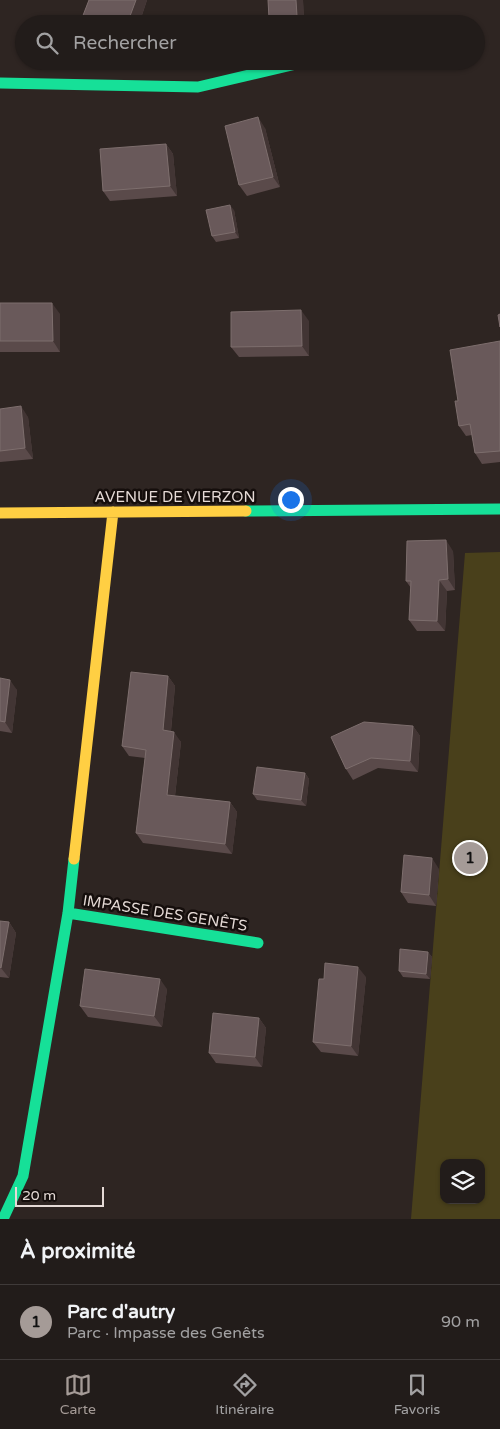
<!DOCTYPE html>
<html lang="fr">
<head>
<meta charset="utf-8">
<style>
	:root { --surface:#221c1a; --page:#2a2523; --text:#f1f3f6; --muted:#a2a1a2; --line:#3f3a39; --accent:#a59b97 }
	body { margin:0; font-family:"Varela Round",sans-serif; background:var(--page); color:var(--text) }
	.controls { position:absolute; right:15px; bottom:15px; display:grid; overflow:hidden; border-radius:10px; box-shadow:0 1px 4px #0004 }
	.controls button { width:45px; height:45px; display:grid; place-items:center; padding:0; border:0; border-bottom:1px solid var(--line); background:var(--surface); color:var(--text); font:25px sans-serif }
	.scale { position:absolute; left:15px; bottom:12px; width:89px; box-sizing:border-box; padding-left:5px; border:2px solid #e5dad6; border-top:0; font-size:14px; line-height:18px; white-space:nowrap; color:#e5dad6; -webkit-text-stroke:4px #150e0c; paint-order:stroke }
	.you { position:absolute; left:290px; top:499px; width:18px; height:18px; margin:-12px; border:4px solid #fff; border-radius:50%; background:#1a73e8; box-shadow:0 0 0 8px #1a73e833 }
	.badge { display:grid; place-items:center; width:32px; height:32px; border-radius:50%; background:var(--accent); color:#111; font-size:16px; font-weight:700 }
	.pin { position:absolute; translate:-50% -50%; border:2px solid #fff; box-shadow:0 1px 5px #0006 }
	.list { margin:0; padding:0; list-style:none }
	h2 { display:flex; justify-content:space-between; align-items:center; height:65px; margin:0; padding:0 20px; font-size:21px }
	h2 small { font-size:16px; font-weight:400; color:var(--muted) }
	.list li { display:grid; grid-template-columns:32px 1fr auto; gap:15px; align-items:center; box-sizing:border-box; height:75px; padding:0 20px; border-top:1px solid var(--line) }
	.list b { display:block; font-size:19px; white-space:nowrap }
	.list p { margin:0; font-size:16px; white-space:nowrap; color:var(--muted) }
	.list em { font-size:16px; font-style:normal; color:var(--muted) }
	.icon { flex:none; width:28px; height:28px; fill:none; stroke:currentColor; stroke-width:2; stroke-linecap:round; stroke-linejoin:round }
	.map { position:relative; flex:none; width:500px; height:1219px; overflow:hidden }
	.search { position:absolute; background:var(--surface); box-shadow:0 1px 4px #0004; left:15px; right:15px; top:15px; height:55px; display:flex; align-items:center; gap:12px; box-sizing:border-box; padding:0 18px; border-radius:28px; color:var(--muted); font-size:19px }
	.sheet { height:140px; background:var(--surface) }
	nav { display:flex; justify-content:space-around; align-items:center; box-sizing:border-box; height:70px; border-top:1px solid var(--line); background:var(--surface); font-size:14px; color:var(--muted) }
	nav a { display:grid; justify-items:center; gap:2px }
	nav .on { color:var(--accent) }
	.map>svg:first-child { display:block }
</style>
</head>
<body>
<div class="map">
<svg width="500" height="1219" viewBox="0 0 500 1219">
	<rect width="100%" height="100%" fill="#2e2522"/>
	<path fill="#49401b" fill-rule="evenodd" d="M500,552V1219H411L465,553ZM444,1163H481V1200H444Z"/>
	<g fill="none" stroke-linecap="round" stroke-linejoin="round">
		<path stroke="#16e098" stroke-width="11" d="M0,83L198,87L309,61
			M246,511L500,509
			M68,913L258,943
			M3,1219L23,1176L68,913L74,859"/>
		<path stroke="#ffcf43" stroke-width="11" d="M0,513L246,511
			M74,859L113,512"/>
	</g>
	<path fill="#5a4a4a" d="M89,0H147L139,24H86L82,18Z
		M268,0H303L304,24H273L269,18Z
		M265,128L280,187L247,196L239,185Z
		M166,144L173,154L177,196L110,201L103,191Z
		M234,210L239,238L216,242L212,236Z
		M0,303L60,314V352H0Z
		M309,321V356L239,357L231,347Z
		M500,341V462L482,464L475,453L472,435L466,436L459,426L458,401Z
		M0,409L28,417L33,459L0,462Z
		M453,551L455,590L447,591L445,631H417L409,620L411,588L406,581Z
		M168,676L175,686L171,731L181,742L175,796L230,802L237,812L232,854L143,843L136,833L145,758L129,756L122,746Z
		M0,678L17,690L12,733L0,731Z
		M413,726L420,736L418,772L378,768L353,780L346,769Z
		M305,773L309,779L306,806L257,800L253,794Z
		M439,869L436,906L408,903L401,892Z
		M0,921L9,922L16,933L9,978L0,977Z
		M428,952L432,957L430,979L403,977L399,971Z
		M366,977L358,1056L321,1052L313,1042L324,979Z
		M167,989L162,1027L88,1017L80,1006Z
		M259,1018L266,1028L262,1067L216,1063L209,1053Z"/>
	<path fill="#423534" d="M136,0H147L139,24H127Z
		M296,0H303L304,24H302L297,16Z
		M258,117L265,128L280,187L273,177Z
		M166,144L173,154L177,196L170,186Z
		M230,205L234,210L239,238L235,232Z
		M52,303L60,314V352L53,341Z
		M301,310L309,321V356L302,346Z
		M21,406L28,417L33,459L25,448Z
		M446,540L453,551L455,590L448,579Z
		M439,580L447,591L445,631L437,621Z
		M168,676L175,686L170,740L163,730Z
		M10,680L17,690L12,733L5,722Z
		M413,726L420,736L418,772L410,761Z
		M174,732L181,742L174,804L167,795Z
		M305,773L309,779L306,806L301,800Z
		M230,802L237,812L232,854L225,844Z
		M432,858L439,869L436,906L429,895Z
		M9,922L16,933L9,978L1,968Z
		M428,952L432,957L430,979L426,974Z
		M358,967L366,977L358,1056L351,1046Z
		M160,979L167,989L162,1027L154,1016Z
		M259,1018L266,1028L262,1067L255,1057Z"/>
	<path fill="#69595a" stroke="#7d6e6d" d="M89,0H136L127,24H98L82,18Z
		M268,0H296L297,16L269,18Z
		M258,117L273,177L239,185L225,126Z
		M166,144L170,186L103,191L100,149Z
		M230,205L235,232L212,236L206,210Z
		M0,303H52L53,341H0Z
		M301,310L302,346L231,347V312Z
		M500,314V327L498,315Z
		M500,341V451L475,453L470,424L459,426L455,401H458L450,350Z
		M21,406L25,448L0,451V409Z
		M446,540L448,579L439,580L437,621L409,620L411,581H406L407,541Z
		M131,672L168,676L163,730L174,732L167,795L230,802L225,844L136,833L146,750L122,746Z
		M0,678L10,680L5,722L0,721Z
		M364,722L413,726L410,761L371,758L346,769L331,737Z
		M257,767L305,773L301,800L253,794Z
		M404,855L432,858L429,895L401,892Z
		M0,921L9,922L1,968L0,967Z
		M400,949L428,952L426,974L399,971Z
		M325,963L358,967L351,1046L313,1042L319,979H324Z
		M85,969L160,979L154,1016L80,1006Z
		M213,1013L259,1018L255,1057L209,1053Z"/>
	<g text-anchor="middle" stroke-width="5" stroke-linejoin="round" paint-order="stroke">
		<g font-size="15" fill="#e5dad6" stroke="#150e0c">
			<text x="175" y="502">AVENUE DE VIERZON</text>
			<text transform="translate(165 913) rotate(9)" y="5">IMPASSE DES GENÊTS</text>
		</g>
	</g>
</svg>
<div class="controls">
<button><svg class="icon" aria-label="layers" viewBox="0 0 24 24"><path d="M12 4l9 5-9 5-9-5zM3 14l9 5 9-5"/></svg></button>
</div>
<div class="scale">20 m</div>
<div class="you"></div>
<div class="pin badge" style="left:470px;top:858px">1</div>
<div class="search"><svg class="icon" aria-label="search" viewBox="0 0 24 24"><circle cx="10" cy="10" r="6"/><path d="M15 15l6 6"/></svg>Rechercher</div>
</div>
<section class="sheet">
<h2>À proximité<small></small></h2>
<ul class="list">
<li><span class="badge">1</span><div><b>Parc d'autry</b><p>Parc · Impasse des Genêts</p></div><em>90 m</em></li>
</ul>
</section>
<nav>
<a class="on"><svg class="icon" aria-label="map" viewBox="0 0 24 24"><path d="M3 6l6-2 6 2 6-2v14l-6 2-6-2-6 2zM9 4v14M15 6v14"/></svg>Carte</a>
<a><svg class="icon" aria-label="directions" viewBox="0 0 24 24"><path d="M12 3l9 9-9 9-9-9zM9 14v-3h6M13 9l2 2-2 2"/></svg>Itinéraire</a>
<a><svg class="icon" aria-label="saved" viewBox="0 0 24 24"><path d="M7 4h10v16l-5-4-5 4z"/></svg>Favoris</a>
</nav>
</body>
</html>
